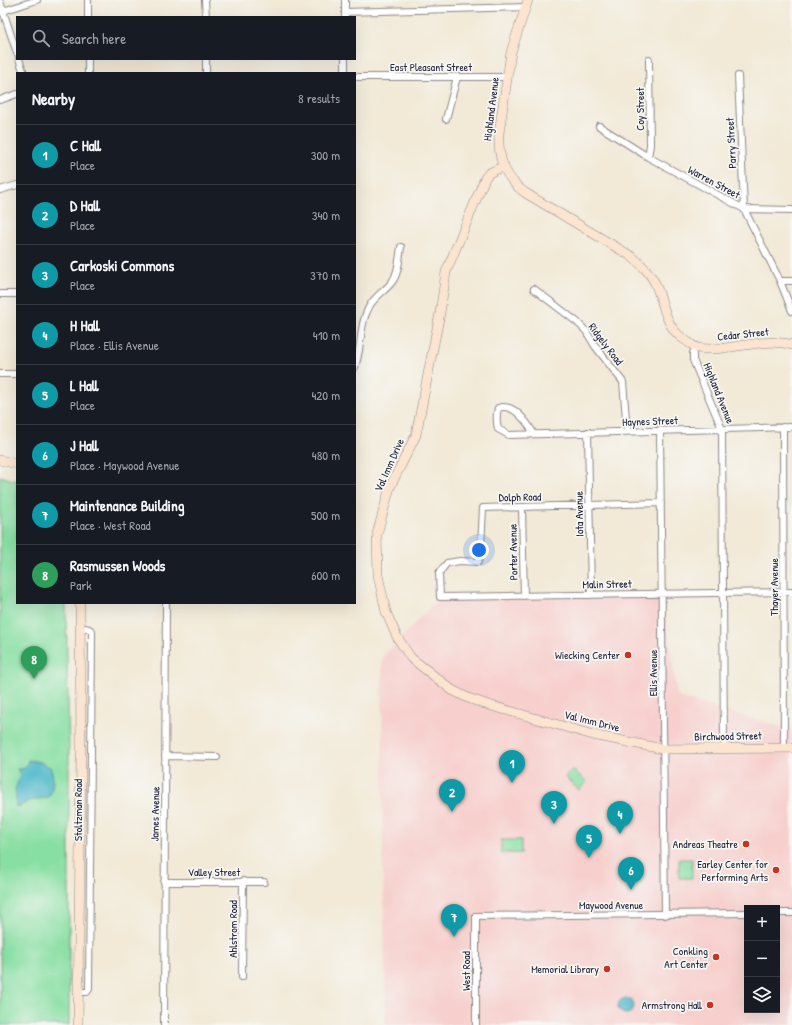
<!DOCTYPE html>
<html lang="en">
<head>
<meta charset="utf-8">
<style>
	:root { --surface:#171b24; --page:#242831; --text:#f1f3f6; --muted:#9ea1a6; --line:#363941; --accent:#c8321e }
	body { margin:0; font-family:"Patrick Hand",sans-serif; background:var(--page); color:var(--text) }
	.controls { position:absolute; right:12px; bottom:12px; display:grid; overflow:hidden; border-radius:0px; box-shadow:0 4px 16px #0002 }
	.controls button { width:36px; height:36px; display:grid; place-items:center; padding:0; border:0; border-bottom:1px solid var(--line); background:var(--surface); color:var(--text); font:20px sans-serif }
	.you { position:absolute; left:479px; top:550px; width:14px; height:14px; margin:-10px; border:3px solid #fff; border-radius:50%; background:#1a73e8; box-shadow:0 0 0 6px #1a73e833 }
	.badge { display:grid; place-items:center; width:26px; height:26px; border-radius:50%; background:var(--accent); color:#fff; font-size:13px; font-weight:700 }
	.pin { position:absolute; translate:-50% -33px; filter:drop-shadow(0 1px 2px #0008) }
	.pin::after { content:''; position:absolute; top:21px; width:14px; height:12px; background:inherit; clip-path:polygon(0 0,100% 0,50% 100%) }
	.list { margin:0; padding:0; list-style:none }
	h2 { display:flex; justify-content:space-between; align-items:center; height:52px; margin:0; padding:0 16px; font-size:17px }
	h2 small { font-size:13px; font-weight:400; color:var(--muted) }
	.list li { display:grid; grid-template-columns:26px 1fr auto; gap:12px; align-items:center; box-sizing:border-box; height:60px; padding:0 16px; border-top:1px solid var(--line) }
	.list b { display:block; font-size:15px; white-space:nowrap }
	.list p { margin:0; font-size:13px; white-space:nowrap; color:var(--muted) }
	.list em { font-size:13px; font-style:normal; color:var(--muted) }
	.icon { flex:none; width:22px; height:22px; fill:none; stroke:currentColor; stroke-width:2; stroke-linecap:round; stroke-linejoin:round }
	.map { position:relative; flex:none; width:792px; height:1025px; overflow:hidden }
	.search { position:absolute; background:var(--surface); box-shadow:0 4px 16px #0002; left:16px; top:16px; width:340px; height:44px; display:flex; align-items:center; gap:10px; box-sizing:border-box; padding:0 14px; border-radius:0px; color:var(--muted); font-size:15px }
	.panel { position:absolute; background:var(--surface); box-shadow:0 4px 16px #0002; left:16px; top:72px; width:340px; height:532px; border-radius:0px }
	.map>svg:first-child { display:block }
</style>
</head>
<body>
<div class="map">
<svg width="792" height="1025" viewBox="0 0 792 1025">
	<rect width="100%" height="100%" fill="#f6f6f2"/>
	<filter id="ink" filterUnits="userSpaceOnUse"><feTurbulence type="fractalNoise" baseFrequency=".025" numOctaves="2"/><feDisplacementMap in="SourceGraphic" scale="8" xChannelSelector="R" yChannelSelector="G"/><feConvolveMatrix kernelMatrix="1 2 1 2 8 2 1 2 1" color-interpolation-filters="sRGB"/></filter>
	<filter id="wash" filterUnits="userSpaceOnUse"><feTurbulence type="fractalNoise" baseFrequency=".012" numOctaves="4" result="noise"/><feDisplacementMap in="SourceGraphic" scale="16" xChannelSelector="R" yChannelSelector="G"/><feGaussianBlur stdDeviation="0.9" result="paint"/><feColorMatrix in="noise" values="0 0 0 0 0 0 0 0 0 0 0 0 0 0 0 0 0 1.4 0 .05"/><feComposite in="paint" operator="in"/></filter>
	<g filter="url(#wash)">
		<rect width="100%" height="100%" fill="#f2e9d6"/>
		<path fill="#f7d0cd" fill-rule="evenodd" d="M662,594L678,697L792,730V1025H386L383,870L382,658L440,597ZM747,908H777V1010H747Z"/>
		<path fill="#88dfa3" stroke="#55806f" d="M0,476L17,481V603H66L69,754V1025H0Z
			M572,769L587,782L579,790L565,777Z
			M501,840H521V853H501Z
			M679,859H692V878H679Z"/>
		<path fill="#4cb7c9" stroke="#376c82" d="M28,760L40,762L50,767C55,777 53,787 49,797L29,801L20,806L16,807V793L15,790L20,775L17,769H23L27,765Z
			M618 1006a8 8 0 1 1 16 0a8 8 0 1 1-16 0Z"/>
	</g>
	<g filter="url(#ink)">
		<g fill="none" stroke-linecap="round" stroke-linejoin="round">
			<defs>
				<path id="street" d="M88,0V17
					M205,0L206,17
					M345,0V17
					M0,2L17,53
					M0,12L37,0
					M345,12L526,7
					M19,59L24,73
					M88,59V73
					M206,59V73
					M345,73V59
					M738,76L744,209L792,210
					M355,77H507
					M0,100L17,94
					M446,119L457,77
					M599,126L648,157L744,209L780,281L792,311
					M648,157L650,145L649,60
					M0,190L17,185
					M780,281H792
					M534,289L577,322L586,331L595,346L623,382L627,431
					M0,294H17
					M696,347L693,353V360L722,429L724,748
					M355,367C362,348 359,325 369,307C374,297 385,291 392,282C399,273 399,258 401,247
					M0,374H17
					M783,427L784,748
					M660,430L665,915
					M588,432L591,595
					M534,434C527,422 514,402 498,408C496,416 496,421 498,429L509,435L792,427
					M661,503L483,508L481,547L478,562L460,561L447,563L439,573L440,597L792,592
					M522,508L524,596
					M165,756L217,757
					M164,882H264
					M777,913H792
					M242,977L243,881
					M79,992H87L89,989V986L92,636V631C88,627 85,628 81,629
					M164,1025L166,603
					M476,1025V916L747,913"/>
				<path id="secondary" d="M528,0L511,52L499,133C498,155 502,172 519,188C523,192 528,194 532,197L631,256C642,265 652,274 657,288C666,310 665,329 688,342C691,344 694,347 698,348C729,353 761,336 792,345
					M504,166L489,173L485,178L446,272L440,313L416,435L390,487L377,534L378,575L386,612L397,637L411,658L452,690L468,698L485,704L555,724L593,735L663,749L792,748
					M0,460L17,464
					M78,1025L81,753L80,603"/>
			</defs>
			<use href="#street" stroke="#8a8688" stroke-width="8"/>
			<use href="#secondary" stroke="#8a8688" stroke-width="10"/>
			<use href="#street" stroke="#fff" stroke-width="6"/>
			<use href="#secondary" stroke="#fce5d0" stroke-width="9"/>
		</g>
	</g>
	<g fill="#c8321e" stroke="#f6f6f2" stroke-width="1.5">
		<circle cx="628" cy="655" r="4"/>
		<circle cx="746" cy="844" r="4"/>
		<circle cx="776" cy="870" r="4"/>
		<circle cx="716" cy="957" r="4"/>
		<circle cx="607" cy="969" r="4"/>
		<circle cx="710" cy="1005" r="4"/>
	</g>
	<g text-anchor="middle" stroke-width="3.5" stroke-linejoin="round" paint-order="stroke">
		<g font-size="11" fill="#22223b" stroke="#f6f6f2">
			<text x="431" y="71">East Pleasant Street</text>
			<text transform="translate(491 109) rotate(-83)" y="4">Highland Avenue</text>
			<text transform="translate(640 109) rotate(-90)" y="4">Coy Street</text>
			<text transform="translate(731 143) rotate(-93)" y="4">Parry Street</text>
			<text transform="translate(714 182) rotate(28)" y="4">Warren Street</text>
			<text transform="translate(743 334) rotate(-6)" y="4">Cedar Street</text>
			<text transform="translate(606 344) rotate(53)" y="4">Ridgely Road</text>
			<text transform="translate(719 393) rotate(68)" y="4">Highland Avenue</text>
			<text transform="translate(650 421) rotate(-2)" y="4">Haynes Street</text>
			<text transform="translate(389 465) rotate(-66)" y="4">Val Imm Drive</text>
			<text transform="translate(520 497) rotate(-1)" y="4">Dolph Road</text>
			<text transform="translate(579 514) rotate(-91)" y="4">Iota Avenue</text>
			<text transform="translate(513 552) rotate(-91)" y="4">Porter Avenue</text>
			<text transform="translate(607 584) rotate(-1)" y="4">Malin Street</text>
			<text transform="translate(774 587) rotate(-90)" y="4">Thayer Avenue</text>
			<text transform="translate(653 673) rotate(-90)" y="4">Ellis Avenue</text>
			<text transform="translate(592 721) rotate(14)" y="4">Val Imm Drive</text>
			<text transform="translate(728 736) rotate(-1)" y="4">Birchwood Street</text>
			<text transform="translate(78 810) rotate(-90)" y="4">Stoltzman Road</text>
			<text transform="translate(155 814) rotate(-89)" y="4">James Avenue</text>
			<text x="214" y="876">Valley Street</text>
			<text x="611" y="909">Maywood Avenue</text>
			<text transform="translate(233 929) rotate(-90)" y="4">Ahlstrom Road</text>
			<text transform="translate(466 971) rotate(-90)" y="4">West Road</text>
		</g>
		<g font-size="11" fill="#22223b" stroke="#f6f6f2" text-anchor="end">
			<text x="620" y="659">Wiecking Center</text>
			<text x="738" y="848">Andreas Theatre</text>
			<text x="768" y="868">Earley Center for<tspan x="768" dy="13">Performing Arts</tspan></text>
			<text x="708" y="955">Conkling<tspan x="708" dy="13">Art Center</tspan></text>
			<text x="599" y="973">Memorial Library</text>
			<text x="702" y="1009">Armstrong Hall</text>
		</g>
	</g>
</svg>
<div class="controls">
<button>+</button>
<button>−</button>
<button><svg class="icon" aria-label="layers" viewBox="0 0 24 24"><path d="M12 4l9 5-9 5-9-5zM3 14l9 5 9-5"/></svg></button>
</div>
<div class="you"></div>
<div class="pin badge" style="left:512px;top:783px;background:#0f9aa8">1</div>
<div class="pin badge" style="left:452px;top:812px;background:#0f9aa8">2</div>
<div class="pin badge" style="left:554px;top:824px;background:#0f9aa8">3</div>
<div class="pin badge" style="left:620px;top:834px;background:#0f9aa8">4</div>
<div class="pin badge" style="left:589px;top:858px;background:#0f9aa8">5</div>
<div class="pin badge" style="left:631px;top:890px;background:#0f9aa8">6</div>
<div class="pin badge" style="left:454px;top:937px;background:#0f9aa8">7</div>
<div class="pin badge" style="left:34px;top:679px;background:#2e9e5b">8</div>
<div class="search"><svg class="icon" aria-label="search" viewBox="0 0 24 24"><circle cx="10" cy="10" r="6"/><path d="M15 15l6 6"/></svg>Search here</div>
<section class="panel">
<h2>Nearby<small>8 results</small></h2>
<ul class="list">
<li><span class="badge" style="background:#0f9aa8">1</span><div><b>C Hall</b><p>Place</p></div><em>300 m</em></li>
<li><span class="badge" style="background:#0f9aa8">2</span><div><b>D Hall</b><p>Place</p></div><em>340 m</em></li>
<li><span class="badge" style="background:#0f9aa8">3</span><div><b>Carkoski Commons</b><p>Place</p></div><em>370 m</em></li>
<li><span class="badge" style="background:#0f9aa8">4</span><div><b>H Hall</b><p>Place · Ellis Avenue</p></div><em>410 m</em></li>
<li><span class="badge" style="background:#0f9aa8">5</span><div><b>L Hall</b><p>Place</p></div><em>420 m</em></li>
<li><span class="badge" style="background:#0f9aa8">6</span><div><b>J Hall</b><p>Place · Maywood Avenue</p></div><em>480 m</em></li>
<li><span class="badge" style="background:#0f9aa8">7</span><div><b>Maintenance Building</b><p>Place · West Road</p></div><em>500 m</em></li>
<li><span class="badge" style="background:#2e9e5b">8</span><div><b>Rasmussen Woods</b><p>Park</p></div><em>600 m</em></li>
</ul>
</section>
</div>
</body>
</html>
